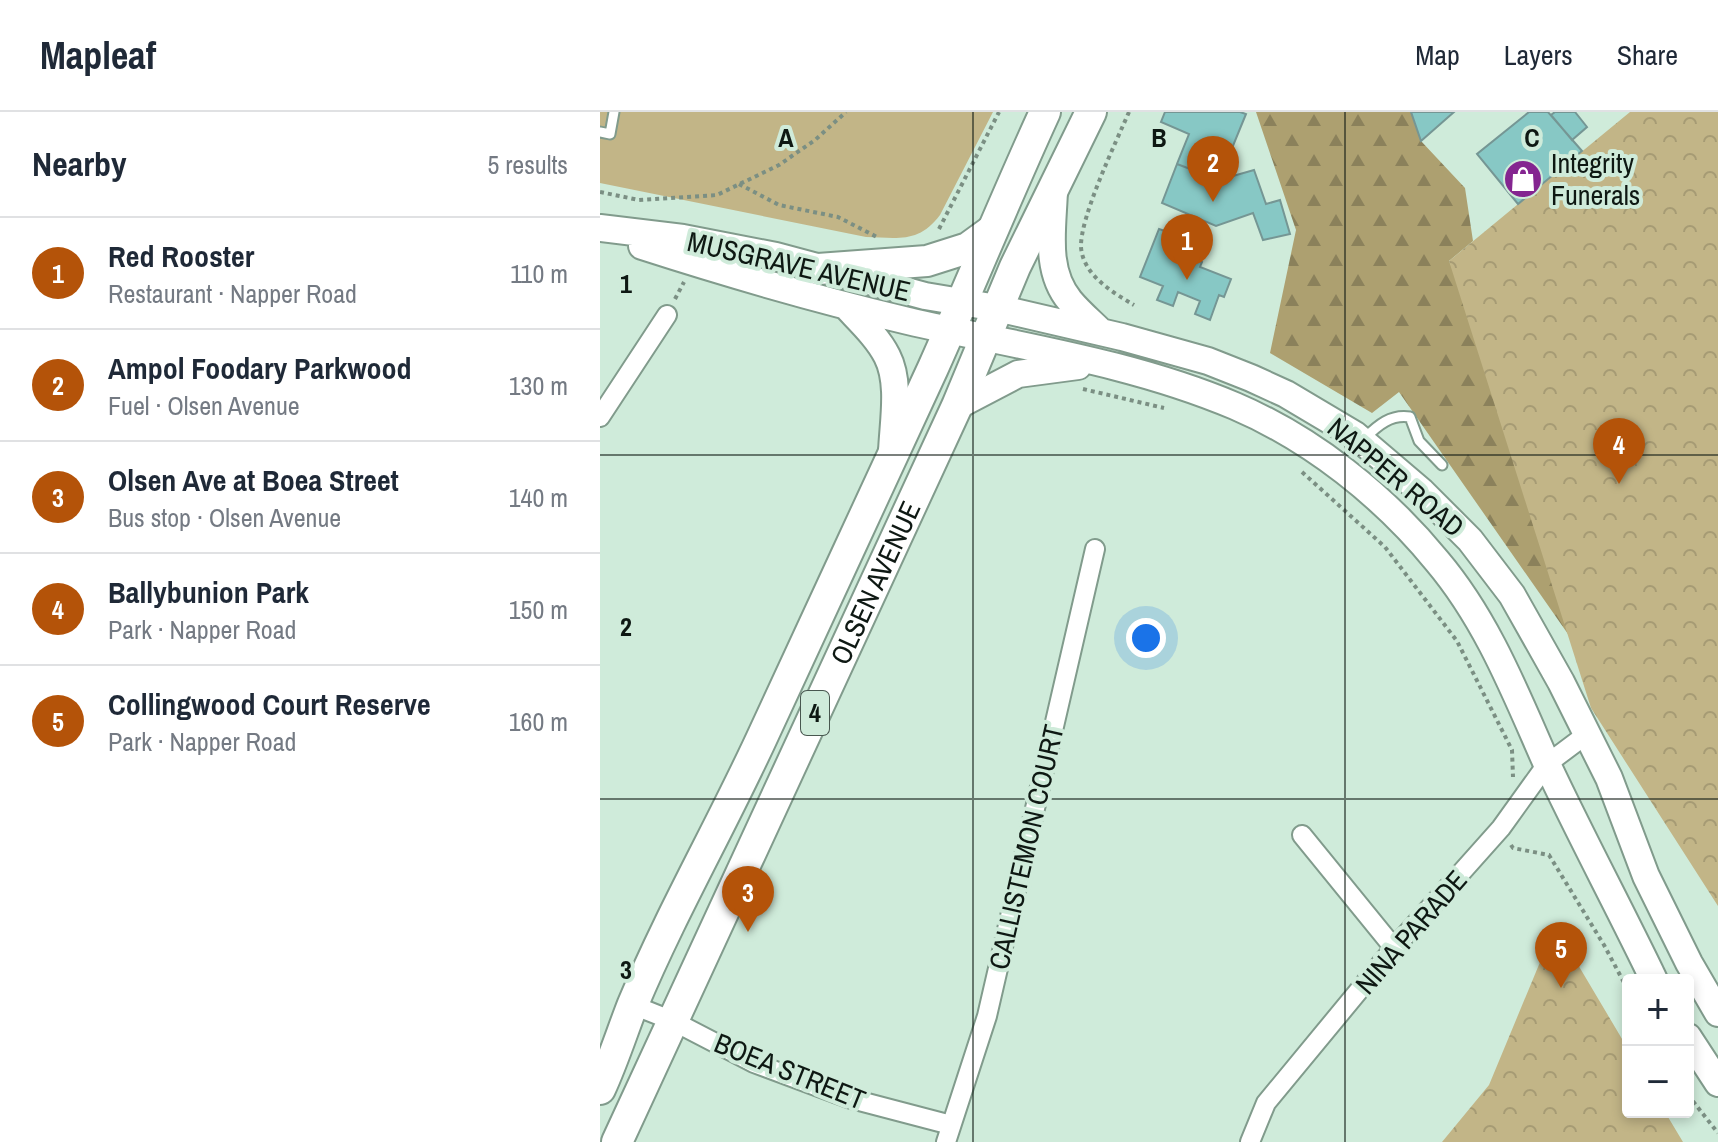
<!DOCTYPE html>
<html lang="en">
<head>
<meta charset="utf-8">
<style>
	:root { --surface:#fff; --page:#f6f6f7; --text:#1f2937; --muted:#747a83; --line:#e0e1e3; --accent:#b45309 }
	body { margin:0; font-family:"Archivo Narrow",sans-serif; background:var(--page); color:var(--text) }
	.controls { position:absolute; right:24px; bottom:24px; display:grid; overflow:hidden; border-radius:8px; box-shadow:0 4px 12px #0003 }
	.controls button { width:72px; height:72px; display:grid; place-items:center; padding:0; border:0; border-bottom:2px solid var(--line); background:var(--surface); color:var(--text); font:40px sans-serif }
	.you { position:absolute; left:546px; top:526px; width:28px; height:28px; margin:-20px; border:6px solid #fff; border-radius:50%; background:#1a73e8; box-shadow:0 0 0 12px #1a73e833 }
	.badge { display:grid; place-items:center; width:52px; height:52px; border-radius:50%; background:var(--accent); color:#fff; font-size:26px; font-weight:700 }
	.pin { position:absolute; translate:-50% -66px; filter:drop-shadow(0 2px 4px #0008) }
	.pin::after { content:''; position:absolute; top:42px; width:28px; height:24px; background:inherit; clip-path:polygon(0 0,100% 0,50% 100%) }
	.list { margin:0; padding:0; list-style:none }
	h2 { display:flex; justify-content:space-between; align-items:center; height:104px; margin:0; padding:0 32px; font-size:34px }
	h2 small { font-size:26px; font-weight:400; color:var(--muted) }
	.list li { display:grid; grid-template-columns:52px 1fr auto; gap:24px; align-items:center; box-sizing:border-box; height:112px; padding:0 32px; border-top:2px solid var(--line) }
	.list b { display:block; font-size:30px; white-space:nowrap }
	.list p { margin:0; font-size:26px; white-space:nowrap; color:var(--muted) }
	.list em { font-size:26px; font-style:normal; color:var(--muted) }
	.map { position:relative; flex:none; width:1118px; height:1030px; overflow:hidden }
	header { display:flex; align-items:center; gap:48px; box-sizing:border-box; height:112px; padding:0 40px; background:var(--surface); border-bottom:2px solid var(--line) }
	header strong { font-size:38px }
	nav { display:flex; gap:44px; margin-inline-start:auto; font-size:28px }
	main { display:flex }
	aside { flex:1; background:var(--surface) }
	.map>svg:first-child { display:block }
</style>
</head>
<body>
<header>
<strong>Mapleaf</strong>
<nav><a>Map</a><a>Layers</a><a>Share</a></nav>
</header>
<main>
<aside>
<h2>Nearby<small>5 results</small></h2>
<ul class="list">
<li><span class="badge">1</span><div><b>Red Rooster</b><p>Restaurant · Napper Road</p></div><em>110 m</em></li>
<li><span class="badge">2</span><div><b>Ampol Foodary Parkwood</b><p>Fuel · Olsen Avenue</p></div><em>130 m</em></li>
<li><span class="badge">3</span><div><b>Olsen Ave at Boea Street</b><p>Bus stop · Olsen Avenue</p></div><em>140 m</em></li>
<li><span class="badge">4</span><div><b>Ballybunion Park</b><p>Park · Napper Road</p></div><em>150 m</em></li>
<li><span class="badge">5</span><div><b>Collingwood Court Reserve</b><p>Park · Napper Road</p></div><em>160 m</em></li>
</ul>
</aside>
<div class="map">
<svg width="1118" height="1030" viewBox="0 0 1118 1030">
	<defs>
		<pattern id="forest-firs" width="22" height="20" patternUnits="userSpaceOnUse" patternTransform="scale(2)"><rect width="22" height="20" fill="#ada070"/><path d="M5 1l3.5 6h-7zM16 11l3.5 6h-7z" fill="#8b815b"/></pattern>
		<pattern id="park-crowns" width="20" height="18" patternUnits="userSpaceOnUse" patternTransform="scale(2)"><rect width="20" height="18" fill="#c2b587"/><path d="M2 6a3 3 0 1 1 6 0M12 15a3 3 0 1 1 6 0" fill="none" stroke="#a69b74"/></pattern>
	</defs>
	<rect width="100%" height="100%" fill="#cfebda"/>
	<path fill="#c2b587" d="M0,0H393L340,103C319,131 299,126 266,125L0,71Z"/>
	<path fill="url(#forest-firs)" d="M656,0H812L821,29L865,76L873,129L849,149L1118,737L799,280L772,301L670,241L696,118Z"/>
	<path fill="url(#park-crowns)" d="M1030,0H1118V794L991,596L849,149Z
		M955,814L1028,937V1000H1065L1083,1030H842L889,973Z"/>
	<path fill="#87c8c5" stroke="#759694" stroke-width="2" d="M565,0H640L646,2L619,68L577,52L589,22L561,10Z
		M811,0H854L821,29Z
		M929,0H948L982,39L918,92L877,42Z
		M955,0H975L987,15L972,28L951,3Z
		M577,52L619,68L654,58L666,92L680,88L690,122L663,128L653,101L616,114L562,91Z
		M559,117L582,125L576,139L602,150L600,155L631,167L624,185L619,183L610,208L595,202L600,189L578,180L573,194L557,188L563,174L540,165Z"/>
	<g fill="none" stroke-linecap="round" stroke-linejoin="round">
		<defs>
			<path id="lane" d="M0,20L10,22L14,0
				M765,326C778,313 791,302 810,305L819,329L842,353"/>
			<path id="street" d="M0,305L67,203
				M702,723L794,836
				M33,893L73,909L154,951L248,986L351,1013
				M346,1030L387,904L495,437
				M650,1030L666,991L794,836L901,716L947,652L987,622"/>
			<path id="secondary" d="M454,78C453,115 444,158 470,189C479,200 491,210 501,220
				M0,116L83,126L176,144L325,184L397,196L522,225L608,249L651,266L686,282L755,323L822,380L870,428L912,483L961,570L1009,666L1046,764L1089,851L1118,901
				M42,134C129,162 219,188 308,209C417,234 531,250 635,294C712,327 784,384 837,449C887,508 915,580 946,650C980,723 1019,795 1054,868
				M247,195C261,210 278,226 287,244C301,271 293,311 292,340
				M357,294L418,262L478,254
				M1088,925L1118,971"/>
			<g id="primary">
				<path d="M218,157L327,149L368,136L390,120"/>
				<path d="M0,977C13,949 22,920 33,892C72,799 123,711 165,619C220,498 278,377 333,256C371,171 406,85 445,0"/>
				<path id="s1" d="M17,1030L357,294L415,155L491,0"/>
			</g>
		</defs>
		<use href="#lane" stroke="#819b8c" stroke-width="13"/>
		<use href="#street" stroke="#819b8c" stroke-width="22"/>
		<use href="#secondary" stroke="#819b8c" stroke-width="30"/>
		<use href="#primary" stroke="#819b8c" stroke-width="34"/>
		<path stroke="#7b8f83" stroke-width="4" stroke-dasharray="4 4" stroke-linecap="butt" d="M529,0C516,30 480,105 481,135C483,163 512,180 534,193
			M139,72L179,93L238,105L277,125
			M0,80L39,88L117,83L179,53L215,28L246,0
			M339,117L399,0
			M75,187L84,170
			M483,277L564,296
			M702,360L785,435L857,529L912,638L913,665
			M911,733L913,736L949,743L1004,833L1028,878
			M1088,983L1118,1021"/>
		<use href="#lane" stroke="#fff" stroke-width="9"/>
		<use href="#street" stroke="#fff" stroke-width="18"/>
		<use href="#secondary" stroke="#fff" stroke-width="26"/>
		<use href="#primary" stroke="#fff" stroke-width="30"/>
	</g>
	<path fill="none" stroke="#0e1813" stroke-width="2" stroke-opacity="0.55" d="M373,0V1030M745,0V1030M0,343H1118M0,687H1118"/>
	<defs>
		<symbol id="shop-disc" viewBox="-11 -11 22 22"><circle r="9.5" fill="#842590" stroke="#cfebda"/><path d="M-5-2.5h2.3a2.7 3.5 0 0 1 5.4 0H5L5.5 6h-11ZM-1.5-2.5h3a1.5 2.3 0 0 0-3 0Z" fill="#fff"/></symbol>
	</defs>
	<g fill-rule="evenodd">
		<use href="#shop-disc" x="901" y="45" width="44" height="44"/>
	</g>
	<g text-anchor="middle" stroke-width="8" stroke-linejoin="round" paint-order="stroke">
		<rect fill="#cfebda" stroke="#48574f" stroke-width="2" x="201" y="579" width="28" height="44" rx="6"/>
		<g font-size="26" font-weight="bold" fill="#0e1813">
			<text x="215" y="610">4</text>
		</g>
		<g font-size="28" fill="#0e1813" stroke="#cfebda" text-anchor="start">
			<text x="951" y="61">Integrity<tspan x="951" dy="32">Funerals</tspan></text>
		</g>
		<g font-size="28" fill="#0e1813" stroke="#cfebda">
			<text transform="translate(199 154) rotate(13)" y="10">MUSGRAVE AVENUE</text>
			<text transform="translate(796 365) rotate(40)" y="10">NAPPER ROAD</text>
			<text dy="10" stroke="none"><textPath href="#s1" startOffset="616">OLSEN AVENUE</textPath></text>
			<text transform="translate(426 735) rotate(-77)" y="10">CALLISTEMON COURT</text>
			<text transform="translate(811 820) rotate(-49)" y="10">NINA PARADE</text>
			<text transform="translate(190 959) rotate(22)" y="10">BOEA STREET</text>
		</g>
	</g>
	<g font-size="26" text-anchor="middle" font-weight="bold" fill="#0e1813" stroke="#cfebda" stroke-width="8" stroke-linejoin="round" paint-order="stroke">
		<text x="186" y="35">A</text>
		<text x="559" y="35">B</text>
		<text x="932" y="35">C</text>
		<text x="26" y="181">1</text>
		<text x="26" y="524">2</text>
		<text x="26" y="867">3</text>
	</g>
</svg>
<div class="controls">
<button>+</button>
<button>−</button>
</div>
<div class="you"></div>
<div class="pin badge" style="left:587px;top:168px">1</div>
<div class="pin badge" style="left:613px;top:90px">2</div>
<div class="pin badge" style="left:148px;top:820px">3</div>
<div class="pin badge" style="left:1019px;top:372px">4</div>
<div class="pin badge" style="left:961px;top:876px">5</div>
</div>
</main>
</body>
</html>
